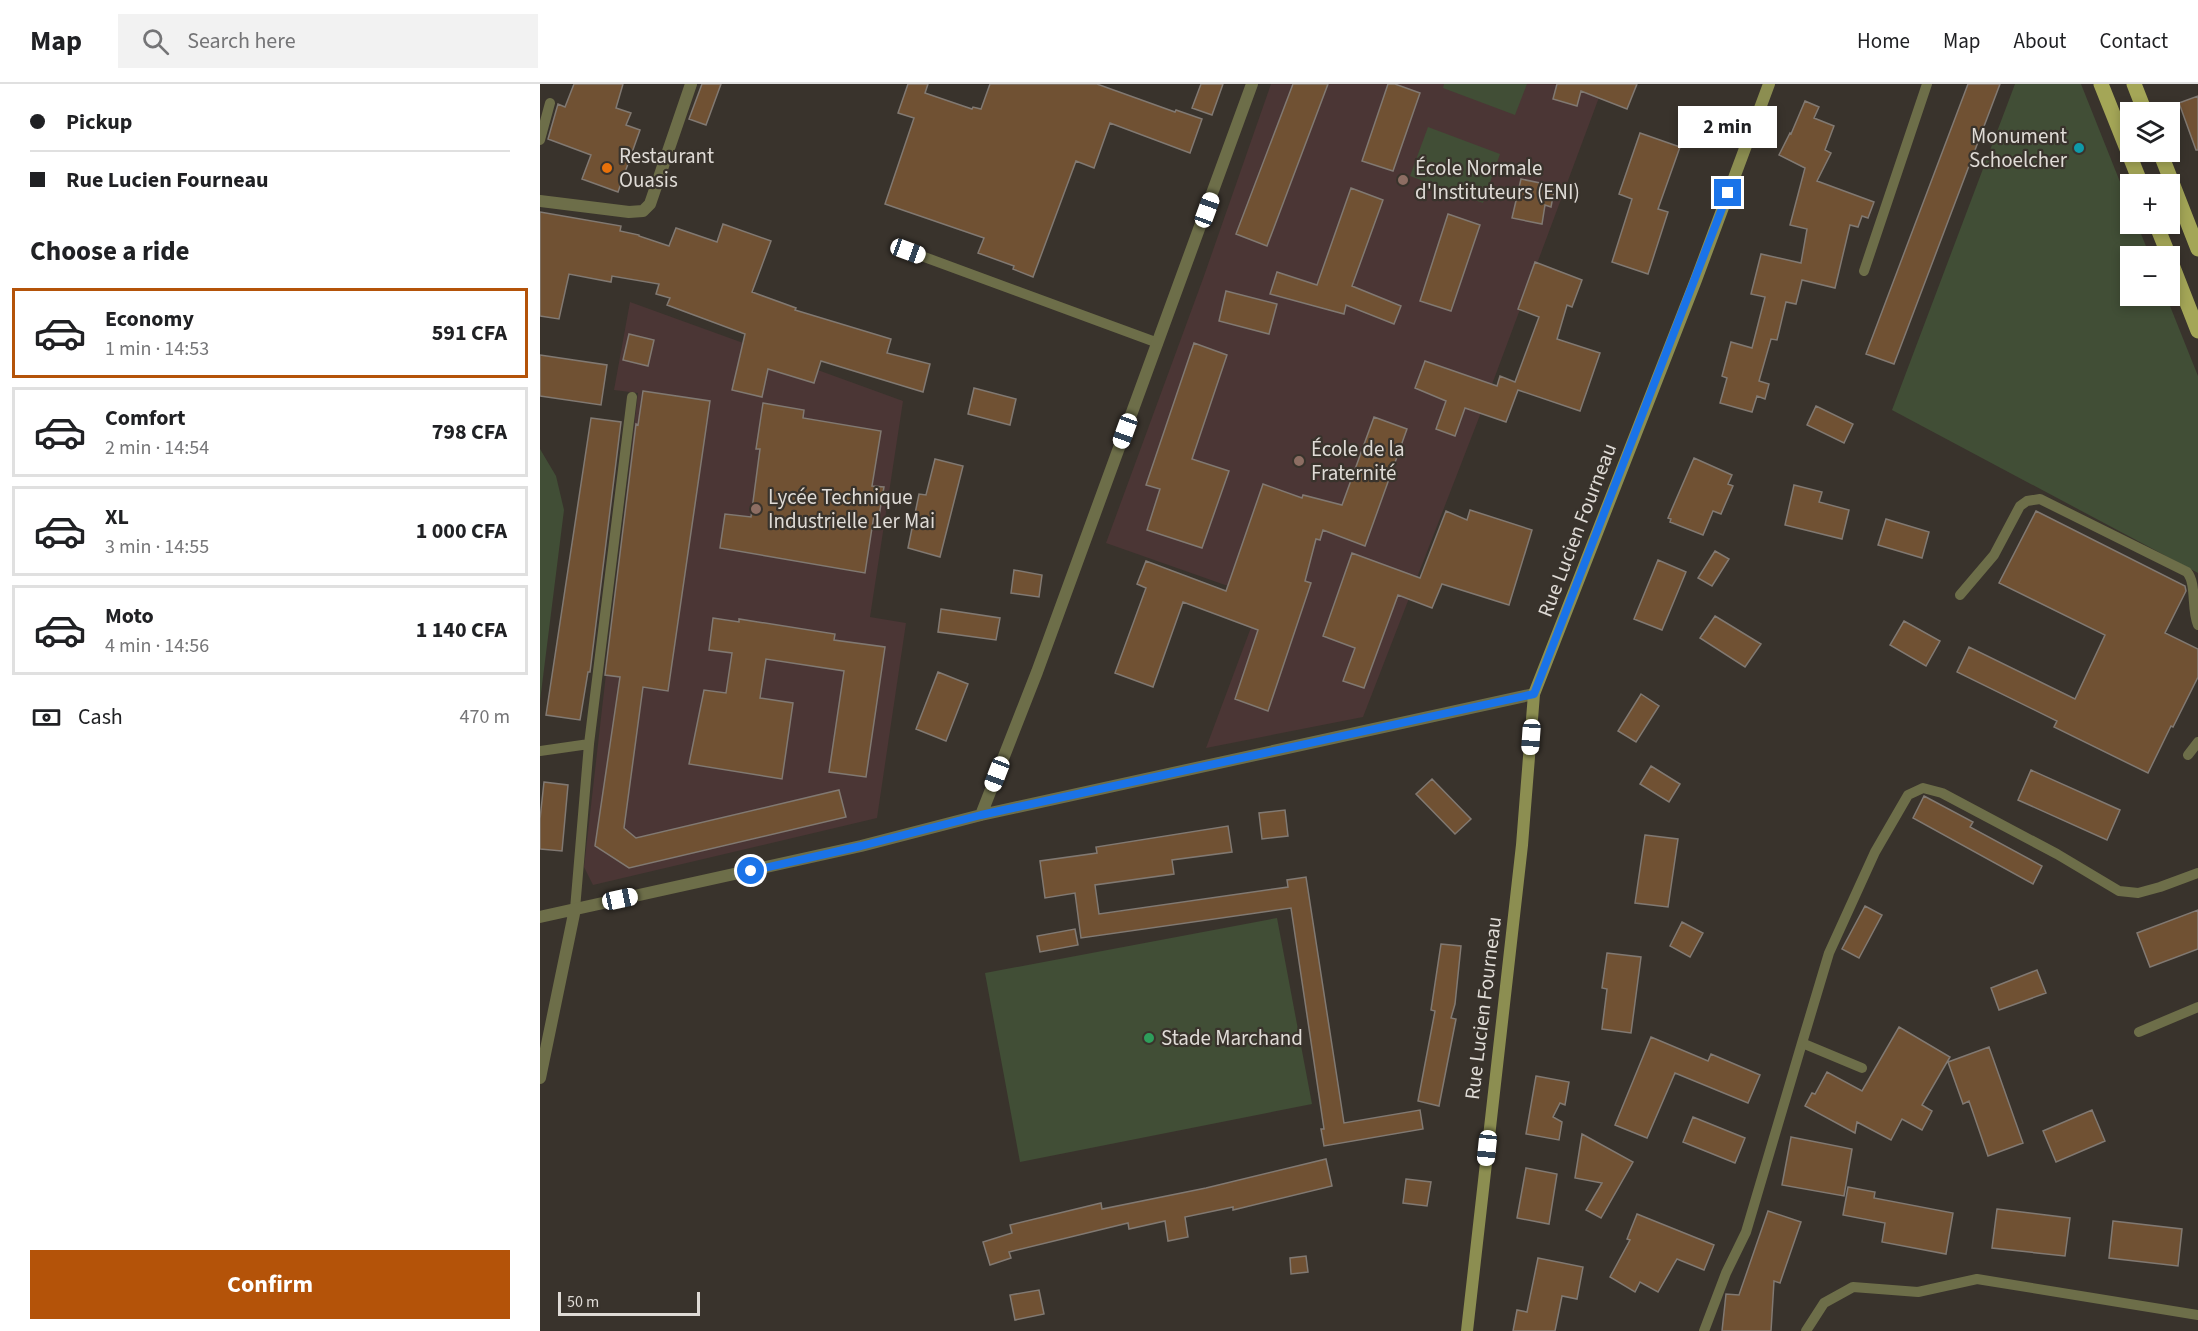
<!DOCTYPE html>
<meta charset="utf-8">
<style>
body{margin:0;font-family:"Source Sans 3",sans-serif;background:#f2f2f2;color:#202124;height:100vh;display:flex;flex-direction:column;font-size:22px;white-space:nowrap}
*{box-sizing:border-box;margin:0}
p{font-size:20px;color:#757577}
.icon{flex:none;width:33px;height:33px;fill:none;stroke:currentColor;stroke-width:2;stroke-linecap:round;stroke-linejoin:round}
.map{position:relative;flex:1;overflow:hidden}
.side{display:flex;flex-direction:column;background:#fff;width:540px}
.side>*{flex:none}
.hud{display:grid;align-content:center;height:132px;padding:0 30px;background:#fff}
.tools{position:absolute;left:1580px;top:18px;display:grid;gap:12px}
.tools a{display:grid;place-items:center;width:60px;height:60px;border-radius:0px;background:#fff;box-shadow:0 3px 9px #0003;font-size:30px}
.scale{position:absolute;left:18px;bottom:15px;width:142px;box-sizing:border-box;padding-left:6px;border:3px solid #dfdbd6;border-top:0;font-size:16px;line-height:21px;white-space:nowrap;color:#dfdbd6;-webkit-text-stroke:4px #39332c;paint-order:stroke}
.end{position:absolute;width:27px;height:27px;margin:-14px;border:8px solid #1a73e8;background:#fff;box-shadow:0 0 0 3px #fff}
.from{border-radius:50%}
.bubble{position:absolute;height:42px;border-radius:0px;background:#fff;box-shadow:0 3px 9px #0003;font-size:20px;font-weight:700;line-height:42px;text-align:center}
.car{position:absolute;width:18px;height:36px;margin:-18px -9px;border-radius:8px;box-shadow:0 0 4px 2px #0007;background:linear-gradient(#fff 24%,#345 0 40%,#fff 0 76%,#345 0 86%,#fff 0)}
.hud b{display:flex;align-items:center;gap:21px;height:57px;font-size:22px}
.hud b+b{border-top:2px solid #e0e0e0}
.hud i{width:15px;height:15px;background:#202124}
ul{padding:0;list-style:none}
li{display:flex;align-items:center;gap:18px;height:90px;margin:0 12px 9px;padding:0 18px;border:3px solid #e0e0e0;border-radius:0px}
li div{flex:1}
li b{display:block;font-size:22px}
li em{font-style:normal;font-weight:700}
li.current{border-color:#b45309}
li>.icon{width:54px;height:54px;stroke-width:1.5}
h2{padding:0 30px;font-size:27px;line-height:72px}
.pay{display:flex;align-items:center;gap:15px;height:66px;padding:0 30px;font-size:22px}
.pay p{margin-inline-start:auto}
.action{display:flex;gap:12px;margin-top:auto;padding:12px 30px}
.action a{flex:1;height:69px;border-radius:0px;background:#b45309;color:#fff;font-size:24px;font-weight:700;line-height:69px;text-align:center}
header{display:flex;align-items:center;gap:36px;box-sizing:border-box;height:84px;padding:0 30px;background:#fff;border-bottom:2px solid #e0e0e0}
header strong{font-size:28px}
nav{display:flex;gap:33px;margin-inline-start:auto;font-size:21px}
.search{width:420px;height:54px;background:#f2f2f2;display:flex;align-items:center;gap:15px;box-sizing:border-box;padding:0 21px;border-radius:0px;color:#757577;font-size:22px}
main{display:flex;flex:1;min-height:0}
.map>svg:first-child{display:block}
</style>
<header>
<strong>Map</strong>
<div class="search"><svg class="icon" aria-label="search" viewBox="0 0 24 24"><circle cx="10" cy="10" r="6"/><path d="M15 15l6 6"/></svg>Search here</div>
<nav><a>Home</a><a>Map</a><a>About</a><a>Contact</a></nav>
</header>
<main>
<section class="side">
<div class="hud">
<b><i class="from"></i>Pickup</b>
<b><i></i>Rue Lucien Fourneau</b>
</div>
<h2>Choose a ride</h2>
<ul>
<li class="current"><svg class="icon" aria-label="car" viewBox="0 0 24 24"><path d="M5 17H2v-5l4-1 3-4h7l3 4 3 1v5h-3M9 17h6M6 11h13"/><circle cx="7" cy="17" r="2"/><circle cx="17" cy="17" r="2"/></svg><div><b>Economy</b><p>1 min · 14:53</p></div><em>591 CFA</em></li>
<li><svg class="icon" aria-label="car" viewBox="0 0 24 24"><path d="M5 17H2v-5l4-1 3-4h7l3 4 3 1v5h-3M9 17h6M6 11h13"/><circle cx="7" cy="17" r="2"/><circle cx="17" cy="17" r="2"/></svg><div><b>Comfort</b><p>2 min · 14:54</p></div><em>798 CFA</em></li>
<li><svg class="icon" aria-label="car" viewBox="0 0 24 24"><path d="M5 17H2v-5l4-1 3-4h7l3 4 3 1v5h-3M9 17h6M6 11h13"/><circle cx="7" cy="17" r="2"/><circle cx="17" cy="17" r="2"/></svg><div><b>XL</b><p>3 min · 14:55</p></div><em>1 000 CFA</em></li>
<li><svg class="icon" aria-label="car" viewBox="0 0 24 24"><path d="M5 17H2v-5l4-1 3-4h7l3 4 3 1v5h-3M9 17h6M6 11h13"/><circle cx="7" cy="17" r="2"/><circle cx="17" cy="17" r="2"/></svg><div><b>Moto</b><p>4 min · 14:56</p></div><em>1 140 CFA</em></li>
</ul>
<div class="pay"><svg class="icon" aria-label="cash" viewBox="0 0 24 24"><path d="M3 7h18v10H3z"/><circle cx="12" cy="12" r="2"/></svg>Cash<p>470 m</p></div>
<div class="action"><a>Confirm</a></div>
</section>
<div class="map">
<svg width="1658" height="1247" viewBox="0 0 1658 1247">
<rect width="100%" height="100%" fill="#39332c"/>
<!-- education -->
<path fill="#4b3635" d="M 731,0 L 1064,0 L 954,295 L 823,633 L 666,664 L 722,514 L 566,459 L 664,192 Z
M 90,218 L 363,317 L 330,533 L 366,539 L 337,734 L 53,801 L 44,783 L 98,309 L 74,306 Z"/>
<!-- green -->
<path fill="#414e36" d="M 904,0 L 987,0 L 975,31 L 903,4 Z
M 1475,0 L 1541,0 L 1590,123 L 1590,140 L 1597,140 L 1610,172 L 1590,172 L 1590,212 L 1626,212 L 1658,292 L 1658,489 L 1352,326 Z
M 888,43 L 960,70 L 943,119 L 870,92 Z
M 0,365 L 16,392 L 24,426 L 0,617 Z
M 737,834 L 772,1020 L 480,1078 L 445,889 Z"/>
<!-- building -->
<path fill="#705133" stroke="#817972" stroke-width="1.5" d="M 34,0 L 83,0 L 76,24 L 91,29 L 86,41 L 100,46 L 78,108 L 42,95 L 51,71 L 8,55 L 18,20 L 25,23 Z
M 162,0 L 181,0 L 166,41 L 149,35 Z
M 368,0 L 388,0 L 385,9 L 432,25 L 433,23 L 441,25 L 450,0 L 557,0 L 635,28 L 636,26 L 662,35 L 650,69 L 570,39 L 554,84 L 536,77 L 493,193 L 473,185 L 474,182 L 438,169 L 444,154 L 345,120 L 374,34 L 358,29 Z
M 661,0 L 683,0 L 672,31 L 652,24 Z
M 753,0 L 788,0 L 727,162 L 696,150 Z
M 848,0 L 855,0 L 880,9 L 853,87 L 822,77 Z
M 1017,0 L 1097,0 L 1087,25 L 1041,7 L 1037,22 L 1013,15 Z
M 1428,0 L 1460,0 L 1354,280 L 1326,270 Z
M 1658,12 L 1658,66 L 1656,66 L 1639,19 Z
M 1265,17 L 1279,23 L 1274,34 L 1294,42 L 1285,66 L 1291,69 L 1277,97 L 1334,118 L 1328,134 L 1322,132 L 1318,143 L 1310,141 L 1295,204 L 1262,196 L 1256,220 L 1246,218 L 1237,256 L 1231,255 L 1219,297 L 1229,300 L 1225,315 L 1217,312 L 1212,328 L 1180,319 L 1187,294 L 1182,292 L 1191,258 L 1212,264 L 1225,213 L 1211,210 L 1221,170 L 1261,179 L 1267,145 L 1250,141 L 1265,84 L 1239,71 L 1250,49 L 1251,50 Z
M 1100,49 L 1140,63 L 1118,125 L 1128,128 L 1108,190 L 1072,178 L 1092,115 L 1079,110 Z
M 981,95 L 1015,102 L 1011,123 L 1005,121 L 1002,140 L 972,134 Z
M 811,104 L 843,116 L 812,202 L 861,222 L 854,240 L 806,221 L 804,230 L 730,210 L 737,188 L 777,201 Z
M 0,128 L 81,142 L 80,147 L 99,151 L 99,152 L 129,162 L 136,144 L 177,158 L 183,140 L 231,157 L 212,208 L 256,224 L 255,226 L 351,255 L 347,269 L 390,280 L 383,308 L 281,277 L 274,299 L 228,285 L 222,313 L 192,306 L 205,250 L 127,221 L 130,214 L 116,210 L 119,200 L 72,192 L 71,198 L 29,190 L 19,235 L 0,232 Z
M 908,130 L 940,141 L 911,227 L 880,217 Z
M 995,178 L 1042,196 L 1032,223 L 1027,221 L 1017,255 L 1060,269 L 1040,327 L 978,306 L 966,338 L 925,324 L 915,352 L 896,345 L 906,317 L 875,304 L 885,277 L 957,302 L 960,292 L 975,298 L 999,233 L 978,225 Z
M 686,207 L 737,220 L 729,250 L 679,237 Z
M 89,250 L 114,256 L 108,282 L 83,276 Z
M 654,259 L 687,271 L 652,375 L 689,387 L 662,464 L 607,446 L 620,405 L 606,401 Z
M 0,271 L 67,281 L 61,321 L 0,312 Z
M 434,304 L 476,315 L 470,341 L 428,330 Z
M 103,307 L 170,317 L 128,607 L 103,603 L 84,744 L 96,754 L 299,706 L 306,733 L 89,784 L 55,762 L 80,593 L 65,591 L 96,340 L 98,341 Z
M 223,319 L 264,326 L 263,334 L 341,347 L 332,402 L 344,403 L 339,432 L 334,431 L 325,489 L 180,464 L 185,430 L 211,433 L 220,365 L 216,365 Z
M 1276,322 L 1313,340 L 1304,359 L 1267,341 Z
M 834,333 L 867,345 L 825,462 L 783,446 L 780,456 L 776,455 L 765,497 L 771,499 L 728,627 L 695,615 L 718,546 L 643,518 L 613,603 L 575,589 L 606,504 L 597,500 L 606,477 L 686,507 L 723,400 L 762,414 L 763,411 L 802,421 Z
M 51,334 L 81,338 L 50,588 L 48,588 L 40,636 L 6,631 Z
M 1154,374 L 1192,391 L 1188,400 L 1193,402 L 1181,430 L 1173,427 L 1163,451 L 1130,438 L 1131,435 L 1128,434 Z
M 395,375 L 423,382 L 400,473 L 368,464 L 379,410 L 386,411 Z
M 1254,401 L 1282,408 L 1279,418 L 1309,426 L 1302,455 L 1245,441 Z
M 930,426 L 992,446 L 969,521 L 902,500 L 892,524 L 858,511 L 824,604 L 803,597 L 815,564 L 783,552 L 812,469 L 880,494 L 906,427 L 927,436 Z
M 1496,427 L 1645,502 L 1646,507 L 1625,549 L 1658,565 L 1658,593 L 1633,643 L 1631,642 L 1608,689 L 1514,643 L 1517,637 L 1417,588 L 1429,563 L 1535,615 L 1565,551 L 1459,499 Z
M 1346,435 L 1389,448 L 1382,474 L 1338,461 Z
M 1175,467 L 1189,475 L 1172,502 L 1158,494 Z
M 1118,476 L 1146,488 L 1122,546 L 1094,535 Z
M 474,486 L 502,491 L 499,513 L 471,509 Z
M 401,525 L 460,534 L 456,556 L 398,548 Z
M 1175,532 L 1221,560 L 1205,583 L 1160,554 Z
M 173,534 L 199,538 L 199,535 L 295,550 L 294,556 L 345,563 L 326,693 L 289,688 L 304,587 L 226,575 L 220,614 L 253,619 L 242,695 L 149,680 L 164,606 L 186,609 L 192,569 L 169,566 Z
M 1364,537 L 1400,557 L 1386,582 L 1350,561 Z
M 398,588 L 428,600 L 406,657 L 376,645 Z
M 1101,610 L 1119,622 L 1096,658 L 1078,647 Z
M 1111,682 L 1140,700 L 1129,718 L 1100,700 Z
M 1491,686 L 1580,726 L 1567,756 L 1478,716 Z
M 892,695 L 931,735 L 915,750 L 876,710 Z
M 4,698 L 28,701 L 22,767 L 0,765 L 0,735 Z
M 1384,712 L 1433,738 L 1430,743 L 1502,782 L 1493,800 L 1373,734 Z
M 745,726 L 748,752 L 722,755 L 719,729 Z
M 688,742 L 692,768 L 632,776 L 634,790 L 555,801 L 559,830 L 748,803 L 747,796 L 766,793 L 804,1039 L 880,1026 L 883,1045 L 784,1062 L 781,1045 L 784,1045 L 751,824 L 541,854 L 535,809 L 505,814 L 500,777 L 557,769 L 556,763 Z
M 1105,751 L 1138,755 L 1128,823 L 1095,819 Z
M 1325,822 L 1342,831 L 1319,874 L 1302,865 Z
M 1658,826 L 1658,865 L 1610,883 L 1597,849 Z
M 1142,838 L 1163,849 L 1150,873 L 1130,862 Z
M 535,845 L 538,861 L 500,868 L 497,852 Z
M 901,860 L 921,862 L 915,920 L 911,934 L 916,935 L 899,1022 L 878,1017 L 895,927 L 891,926 Z
M 1067,869 L 1101,873 L 1091,949 L 1062,945 L 1067,905 L 1062,904 Z
M 1497,886 L 1506,909 L 1459,926 L 1451,904 Z
M 1359,943 L 1410,973 L 1382,1021 L 1392,1027 L 1382,1046 L 1362,1035 L 1351,1056 L 1317,1038 L 1315,1049 L 1265,1022 L 1272,1009 L 1275,1010 L 1287,988 L 1322,1007 Z
M 1111,953 L 1168,977 L 1171,970 L 1220,991 L 1208,1019 L 1135,989 L 1107,1054 L 1075,1041 Z
M 1449,963 L 1483,1059 L 1448,1072 L 1429,1017 L 1423,1020 L 1408,978 Z
M 996,992 L 1029,998 L 1025,1021 L 1020,1019 L 1013,1033 L 1022,1038 L 1019,1056 L 986,1050 Z
M 1552,1026 L 1565,1057 L 1516,1078 L 1503,1047 Z
M 1153,1033 L 1205,1054 L 1195,1079 L 1143,1058 Z
M 1042,1050 L 1093,1078 L 1061,1134 L 1046,1126 L 1062,1099 L 1035,1094 Z
M 1251,1053 L 1312,1065 L 1304,1112 L 1242,1101 Z
M 786,1075 L 792,1102 L 693,1126 L 693,1123 L 645,1133 L 648,1153 L 628,1157 L 625,1137 L 589,1145 L 588,1139 L 469,1168 L 471,1174 L 450,1181 L 443,1158 L 472,1149 L 470,1141 L 561,1119 L 562,1125 L 666,1104 Z
M 986,1084 L 1017,1090 L 1009,1140 L 977,1134 Z
M 866,1095 L 891,1098 L 887,1122 L 863,1119 Z
M 1308,1103 L 1335,1108 L 1334,1114 L 1413,1129 L 1406,1170 L 1342,1158 L 1345,1139 L 1303,1131 Z
M 1457,1125 L 1530,1134 L 1525,1172 L 1452,1164 Z
M 1228,1127 L 1261,1138 L 1240,1199 L 1234,1197 L 1231,1247 L 1182,1247 L 1186,1210 L 1199,1211 Z
M 1097,1130 L 1174,1161 L 1164,1186 L 1137,1175 L 1118,1208 L 1100,1198 L 1095,1208 L 1070,1193 L 1090,1156 L 1087,1155 Z
M 1573,1137 L 1642,1145 L 1638,1182 L 1569,1174 Z
M 766,1172 L 768,1188 L 751,1190 L 750,1174 Z
M 998,1174 L 1043,1183 L 1037,1215 L 1022,1212 L 1015,1247 L 973,1247 L 977,1226 L 987,1228 Z
M 499,1206 L 504,1230 L 475,1236 L 470,1211 Z"/>
<g fill="none" stroke-linecap="round" stroke-linejoin="round">
<!-- lane -->
<path stroke="#6d6e49" stroke-width="10" d="M 0,56 L 10,19
M 368,167 L 618,259
M 1324,187 L 1387,0
M 1420,511 L 1454,471 L 1480,422 L 1487,417 L 1500,415 L 1647,488 C 1657,500 1651,525 1658,541
M 0,667 L 49,660
M 1648,671 L 1658,658
M 35,825 L 49,660 L 92,313
M 1599,948 L 1658,923
M 1262,959 L 1289,869 L 1335,768 L 1368,711 L 1383,704 L 1402,709 L 1517,770 L 1579,807 L 1598,809 L 1620,803 L 1658,789
M 1164,1247 L 1186,1189 L 1206,1148 L 1262,959 L 1322,984
M 1266,1247 L 1284,1219 L 1313,1203 L 1378,1208 L 1437,1195 L 1658,1231"/>
<!-- street -->
<path stroke="#6d6e49" stroke-width="12" d="M 0,117 L 89,128 L 103,127 L 110,120 L 151,0
M 441,731 L 497,588 L 712,0
M 0,833 L 321,762 L 441,731 L 994,610
M 0,994 L 35,825"/>
<!-- secondary -->
<path stroke="#8c8e51" stroke-width="12" d="M 927,1247 L 982,761 L 994,610 L 1156,196 L 1229,0"/>
<!-- primary -->
<path stroke="#a4a657" stroke-width="15" d="M 1561,0 L 1601,100
M 1594,0 L 1605,28
M 1620,68 L 1658,165
M 1616,140 L 1629,172
M 1629,173 L 1658,247"/>
</g>
<g fill="none" stroke-linecap="round" stroke-linejoin="round">
<!-- route -->
<path stroke="#1a73e8" stroke-width="8" d="M 211,787 L 321,762 L 441,731 L 994,610 L 1188,109"/>
</g>
<!-- markers -->
<circle fill="#0f9aa8" stroke="#39332c" stroke-width="2" cx="1539" cy="64" r="6"/>
<circle fill="#e8710a" stroke="#39332c" stroke-width="2" cx="67" cy="84" r="6"/>
<g fill="#8d6e63" stroke="#39332c" stroke-width="2">
<circle cx="863" cy="96" r="6"/>
<circle cx="759" cy="377" r="6"/>
<circle cx="216" cy="425" r="6"/>
</g>
<circle fill="#2e9e5b" stroke="#39332c" stroke-width="2" cx="609" cy="954" r="6"/>
<g text-anchor="middle" stroke-width="4.5" stroke-linejoin="round" paint-order="stroke">
<!-- poi labels -->
<g font-size="21" fill="#dfdbd6" stroke="#39332c" text-anchor="start">
<text x="1527" y="59" text-anchor="end">Monument<tspan x="1527" dy="24">Schoelcher</tspan></text>
<text x="79" y="79">Restaurant<tspan x="79" dy="24">Ouasis</tspan></text>
<text x="875" y="91">École Normale<tspan x="875" dy="24">d'Instituteurs (ENI)</tspan></text>
<text x="771" y="372">École de la<tspan x="771" dy="24">Fraternité</tspan></text>
<text x="228" y="420">Lycée Technique<tspan x="228" dy="24">Industrielle 1er Mai</tspan></text>
<text x="621" y="961">Stade Marchand</text>
</g>
<!-- street labels -->
<g font-size="21" fill="#dfdbd6" stroke="#39332c">
<text transform="translate(1037 446) rotate(-69)" y="7">Rue Lucien Fourneau</text>
<text transform="translate(943 924) rotate(-83)" y="7">Rue Lucien Fourneau</text>
</g>
</g>
</svg>
<div class="tools">
<a><svg class="icon" aria-label="layers" viewBox="0 0 24 24"><path d="M12 4l9 5-9 5-9-5zM3 14l9 5 9-5"/></svg></a>
<a>+</a>
<a>−</a>
</div>
<div class="scale">50 m</div>
<i class="end from" style="left:211px;top:787px"></i>
<i class="end" style="left:1188px;top:109px"></i>
<div class="bubble" style="left:1138px;top:22px;width:99px">2 min</div>
<i class="car" style="left:667px;top:126px;rotate:20deg"></i>
<i class="car" style="left:368px;top:167px;rotate:110deg"></i>
<i class="car" style="left:585px;top:347px;rotate:200deg"></i>
<i class="car" style="left:991px;top:653px;rotate:184deg"></i>
<i class="car" style="left:457px;top:690px;rotate:201deg"></i>
<i class="car" style="left:80px;top:815px;rotate:78deg"></i>
<i class="car" style="left:947px;top:1064px;rotate:186deg"></i>
</div>
</main>
